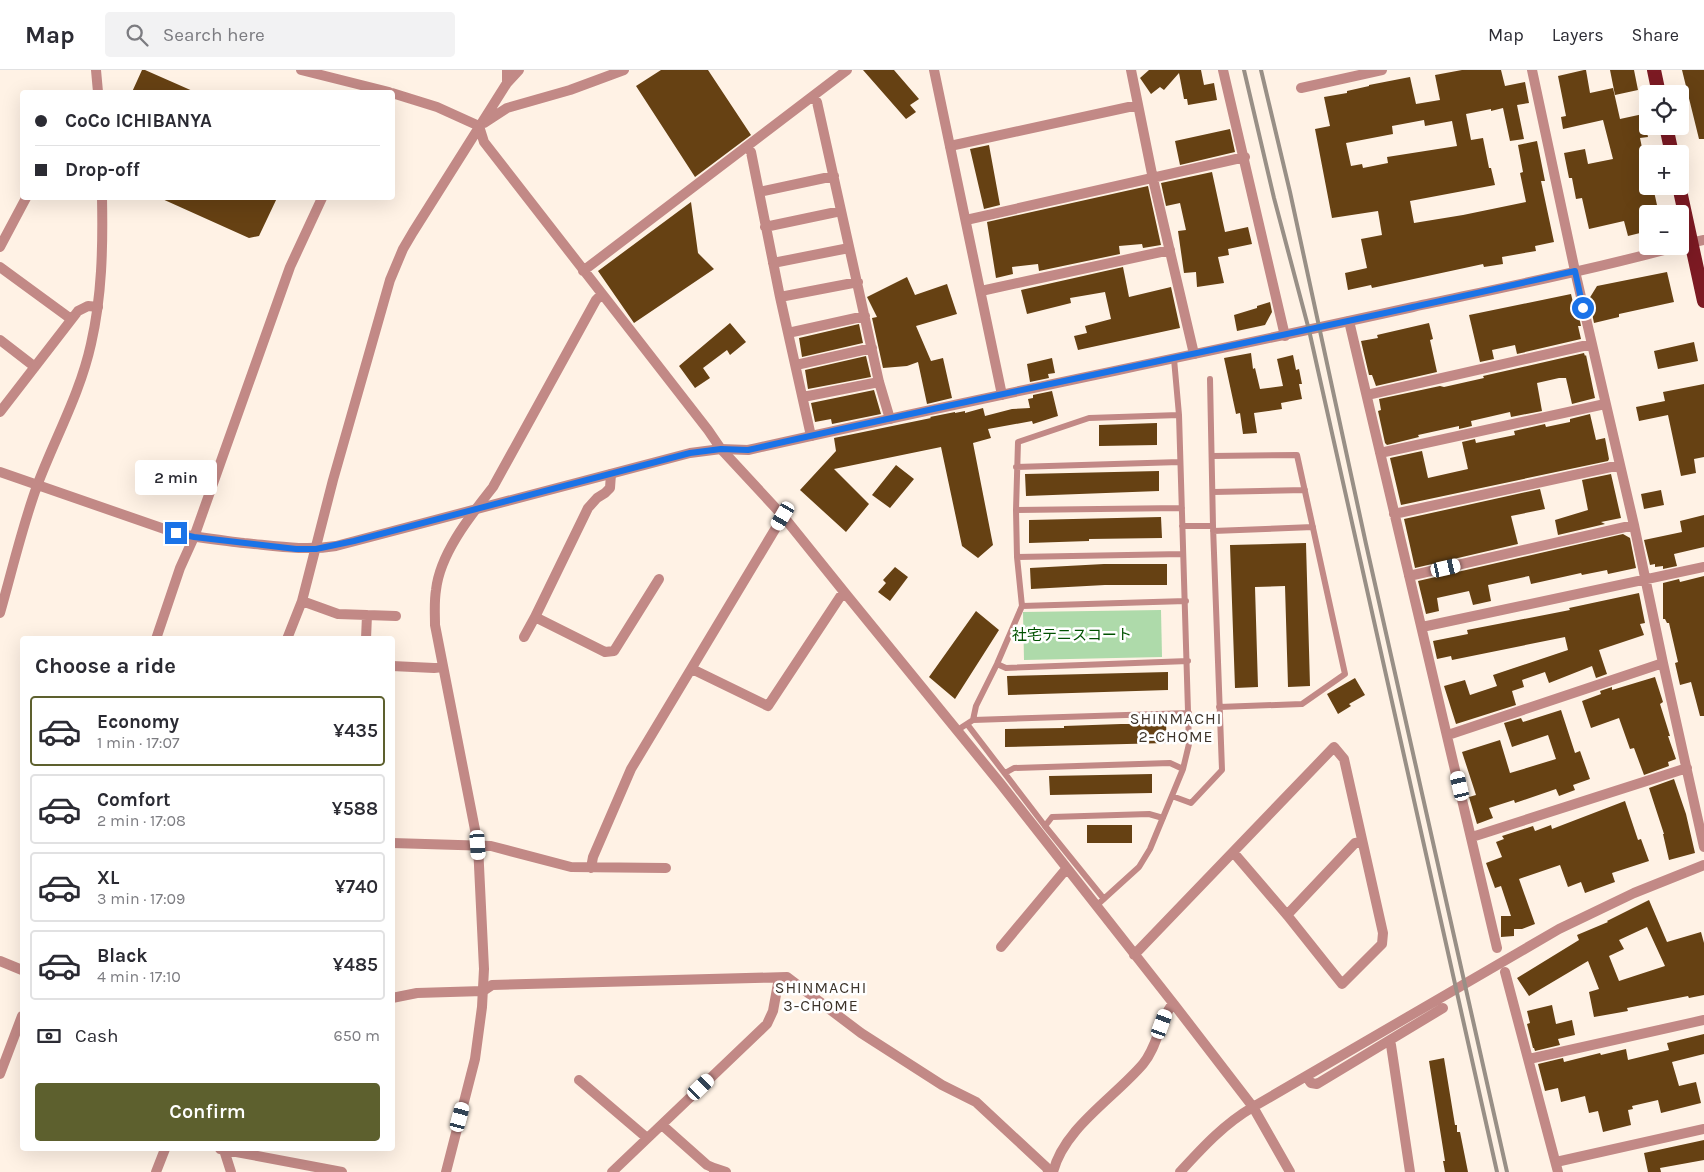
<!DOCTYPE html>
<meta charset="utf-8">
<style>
body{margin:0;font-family:Karla,"Noto Sans JP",sans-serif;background:#f2f2f3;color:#2b2b33;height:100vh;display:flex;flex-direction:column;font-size:19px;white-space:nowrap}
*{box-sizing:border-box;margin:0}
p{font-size:16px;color:#7c7c81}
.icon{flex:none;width:28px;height:28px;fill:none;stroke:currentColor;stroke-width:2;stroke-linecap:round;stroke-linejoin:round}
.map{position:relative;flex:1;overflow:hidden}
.panel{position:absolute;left:20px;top:566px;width:375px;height:515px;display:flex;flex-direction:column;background:#fff;border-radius:5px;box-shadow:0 5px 20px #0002}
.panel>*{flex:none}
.hud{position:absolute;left:20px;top:20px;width:375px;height:110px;border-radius:5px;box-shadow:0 5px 20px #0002;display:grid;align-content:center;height:110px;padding:0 15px;background:#fff}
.controls{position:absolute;left:1639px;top:15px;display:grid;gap:10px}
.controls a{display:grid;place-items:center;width:50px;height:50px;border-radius:5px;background:#fff;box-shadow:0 5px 20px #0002;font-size:25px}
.end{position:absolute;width:22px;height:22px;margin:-11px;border:6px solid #1a73e8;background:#fff;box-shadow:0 0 0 2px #fff}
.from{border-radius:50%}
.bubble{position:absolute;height:35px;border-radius:5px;background:#fff;box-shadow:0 5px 20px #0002;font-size:16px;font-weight:600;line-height:35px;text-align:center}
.car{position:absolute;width:15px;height:30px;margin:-15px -8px;border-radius:6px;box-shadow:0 0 4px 1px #0007;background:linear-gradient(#fff 24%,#345 0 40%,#fff 0 76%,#345 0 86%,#fff 0)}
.hud b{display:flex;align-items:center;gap:18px;height:48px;font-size:19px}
.hud b+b{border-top:1px solid #e1e1e2}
.hud i{width:12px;height:12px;background:#2b2b33}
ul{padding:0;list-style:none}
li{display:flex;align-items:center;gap:15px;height:70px;margin:0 10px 8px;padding:0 5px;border:2px solid #e1e1e2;border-radius:5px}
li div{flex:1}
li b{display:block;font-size:19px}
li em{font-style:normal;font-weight:600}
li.on{border-color:#5d602e}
li>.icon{width:45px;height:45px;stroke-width:1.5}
h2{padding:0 15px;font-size:22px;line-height:60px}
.pay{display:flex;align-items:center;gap:12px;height:55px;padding:0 15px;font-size:19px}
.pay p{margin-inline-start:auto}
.primary-button{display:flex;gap:10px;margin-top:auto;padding:10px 15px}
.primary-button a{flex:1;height:58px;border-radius:5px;background:#5d602e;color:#fff;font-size:20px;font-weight:600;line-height:58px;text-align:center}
header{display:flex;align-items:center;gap:30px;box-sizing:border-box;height:70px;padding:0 25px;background:#fff;border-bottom:1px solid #e1e1e2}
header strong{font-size:24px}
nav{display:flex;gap:28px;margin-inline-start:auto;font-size:18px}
.search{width:350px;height:45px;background:#f2f2f3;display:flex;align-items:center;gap:12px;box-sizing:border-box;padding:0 18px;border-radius:5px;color:#7c7c81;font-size:19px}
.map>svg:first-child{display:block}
</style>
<header>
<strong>Map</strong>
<div class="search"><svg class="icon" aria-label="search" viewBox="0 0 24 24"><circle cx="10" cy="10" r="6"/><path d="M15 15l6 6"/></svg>Search here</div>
<nav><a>Map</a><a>Layers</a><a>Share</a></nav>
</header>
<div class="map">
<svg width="1704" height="1102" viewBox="0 0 1704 1102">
<rect width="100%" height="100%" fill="#fff2e5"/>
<!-- green -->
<path fill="#aedaaa" d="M 1161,540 L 1162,587 L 1024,590 L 1023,542 Z"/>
<!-- building -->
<path fill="#664113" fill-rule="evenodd" d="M 142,0 L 145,0 L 195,22 L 132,22 Z
M 661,0 L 708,0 L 751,65 L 695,107 L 636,16 Z
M 863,0 L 894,0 L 919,29 L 910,35 L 916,42 L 906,49 Z
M 1149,0 L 1201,0 L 1204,15 L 1214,13 L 1217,30 L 1188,35 L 1187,29 L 1184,29 L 1179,3 L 1164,20 L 1160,17 L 1151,24 L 1140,8 Z
M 1462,0 L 1501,0 L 1505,16 L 1525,12 L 1529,33 L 1517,35 L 1524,69 L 1510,71 L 1503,38 L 1491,41 L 1491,39 L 1466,44 L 1471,70 L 1483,68 L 1489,98 L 1491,98 L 1495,115 L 1410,131 L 1414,153 L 1463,145 L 1526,132 L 1520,103 L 1523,102 L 1518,75 L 1537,71 L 1545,111 L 1541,111 L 1554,172 L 1535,176 L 1536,181 L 1502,187 L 1503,194 L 1484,197 L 1483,194 L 1372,218 L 1371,215 L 1348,220 L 1345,203 L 1367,198 L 1361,169 L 1382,165 L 1378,141 L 1332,148 L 1315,59 L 1330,56 L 1324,27 L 1347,23 L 1347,21 L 1369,16 L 1369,15 L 1410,7 L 1416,34 L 1440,30 L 1435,5 ZM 1424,50 L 1425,56 L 1452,51 L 1457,76 L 1387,87 L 1388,93 L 1363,98 L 1362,94 L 1351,96 L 1346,73 L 1393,64 L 1392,56 Z
M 1584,0 L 1586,0 L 1590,23 L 1613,18 L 1620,49 L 1643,44 L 1648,67 L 1640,68 L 1645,92 L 1648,91 L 1648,118 L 1653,117 L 1659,144 L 1648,144 L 1648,161 L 1628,166 L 1624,151 L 1589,159 L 1582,128 L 1576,129 L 1572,108 L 1569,108 L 1564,83 L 1585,79 L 1588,94 L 1613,89 L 1603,50 L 1563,59 L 1561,47 L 1566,46 L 1558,6 Z
M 1610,0 L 1634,0 L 1638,20 L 1615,25 Z
M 1682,0 L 1704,0 L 1704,69 L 1699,69 Z
M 1230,59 L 1235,82 L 1180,95 L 1175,71 Z
M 989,75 L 1000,135 L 984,139 L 970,79 Z
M 1212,102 L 1225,162 L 1248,157 L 1252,174 L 1228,179 L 1229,185 L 1218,187 L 1224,213 L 1197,217 L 1196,202 L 1184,203 L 1178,161 L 1186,160 L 1180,133 L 1166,136 L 1161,113 Z
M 1148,116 L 1161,175 L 1143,178 L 1142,174 L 1119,176 L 1120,184 L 1039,201 L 1038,194 L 1012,197 L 1013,204 L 996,208 L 987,152 Z
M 160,128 L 277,128 L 259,166 L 249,168 Z
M 691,132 L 698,183 L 714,199 L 634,253 L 598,201 Z
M 1123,197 L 1129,227 L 1171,217 L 1180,258 L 1078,280 L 1074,266 L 1087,263 L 1085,256 L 1111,249 L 1105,222 L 1070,228 L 1071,233 L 1027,244 L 1021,220 Z
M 1667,202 L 1674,232 L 1619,244 L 1619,247 L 1594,253 L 1589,229 L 1597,216 Z
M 907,207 L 915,225 L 947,214 L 957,244 L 916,256 L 931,291 L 943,288 L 952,328 L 927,334 L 918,292 L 907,296 L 883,298 L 872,248 L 877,247 L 867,227 Z
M 1571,224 L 1577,249 L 1579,246 L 1581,256 L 1578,256 L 1581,269 L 1517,284 L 1515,275 L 1492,280 L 1494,289 L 1480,292 L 1469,245 Z
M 1270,232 L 1272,242 L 1265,255 L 1237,261 L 1234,245 L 1257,238 L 1257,236 Z
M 730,253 L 746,272 L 730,285 L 727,280 L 703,298 L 710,308 L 695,318 L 679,296 Z
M 1429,253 L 1433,269 L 1430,270 L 1437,302 L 1376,316 L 1372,305 L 1369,305 L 1361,271 L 1378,268 L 1377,265 Z
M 859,254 L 863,273 L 802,287 L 799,268 Z
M 1694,272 L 1698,291 L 1658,299 L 1654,281 Z
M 1251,283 L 1253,299 L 1255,298 L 1260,319 L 1283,316 L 1277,289 L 1293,285 L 1296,300 L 1299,299 L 1302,314 L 1299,314 L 1302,329 L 1281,333 L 1282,339 L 1254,343 L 1257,363 L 1243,364 L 1240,343 L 1236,344 L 1224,288 Z
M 1584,283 L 1585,286 L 1586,285 L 1595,328 L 1572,334 L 1566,308 L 1559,308 L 1537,313 L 1542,341 L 1511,347 L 1510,342 L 1471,351 L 1472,356 L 1459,359 L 1459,356 L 1418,365 L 1419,367 L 1387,375 L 1385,373 L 1378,341 L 1381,340 L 1379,329 L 1440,316 L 1444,317 L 1484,308 L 1483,306 Z
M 866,286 L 871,307 L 808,319 L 805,300 Z
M 1052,288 L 1055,303 L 1048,304 L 1049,308 L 1030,312 L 1027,294 Z
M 1704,314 L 1704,387 L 1694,389 L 1696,403 L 1681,406 L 1668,345 L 1639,351 L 1636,337 L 1665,331 L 1663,322 Z
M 874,320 L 881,344 L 832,354 L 831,349 L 815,352 L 811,333 Z
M 1052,321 L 1058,346 L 1033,354 L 1032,351 L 988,359 L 991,368 L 973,373 L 993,475 L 978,488 L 962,476 L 941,377 L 834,399 L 869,434 L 846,462 L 800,420 L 836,381 L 834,368 L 931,348 L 930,347 L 955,342 L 955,343 L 965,341 L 965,343 L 983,338 L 985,346 L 1012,339 L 1030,338 L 1028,329 L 1033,328 L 1033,325 Z
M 1590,344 L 1596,370 L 1605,368 L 1609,389 L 1608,391 L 1401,435 L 1390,388 L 1422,381 L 1428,408 L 1468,399 L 1462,372 L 1475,369 L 1476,373 L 1515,365 L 1514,361 L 1545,354 L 1546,357 L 1570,352 L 1570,349 Z
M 1157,353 L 1157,375 L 1099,376 L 1099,355 Z
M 896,395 L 914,409 L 890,438 L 872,425 Z
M 1159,401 L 1159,421 L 1026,426 L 1025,404 Z
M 1611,404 L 1621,448 L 1601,452 L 1605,454 L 1558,465 L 1555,450 L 1588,440 L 1582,410 Z
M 1540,419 L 1545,439 L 1511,446 L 1518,474 L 1415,498 L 1404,449 Z
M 1661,420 L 1664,435 L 1644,439 L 1641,424 Z
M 1704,445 L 1704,477 L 1674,484 L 1677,496 L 1663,499 L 1663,496 L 1655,497 L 1655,494 L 1650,495 L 1644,470 L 1682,462 L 1680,451 Z
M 1161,447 L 1162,468 L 1089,469 L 1089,471 L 1029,473 L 1029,450 Z
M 1623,464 L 1630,468 L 1636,498 L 1608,504 L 1607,500 L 1582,505 L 1581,503 L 1531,514 L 1529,506 L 1488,515 L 1491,531 L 1473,535 L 1469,521 L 1437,528 L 1439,541 L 1426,544 L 1418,511 Z
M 1306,473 L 1310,616 L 1288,617 L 1285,516 L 1255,517 L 1258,617 L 1235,618 L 1230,475 Z
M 1104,494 L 1167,494 L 1167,515 L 1105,515 L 1031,519 L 1030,498 Z
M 895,497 L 908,507 L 890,531 L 878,522 L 886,513 L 883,510 Z
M 1704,506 L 1704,646 L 1700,646 L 1691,612 L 1680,615 L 1675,593 L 1678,592 L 1669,553 L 1667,553 L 1665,549 L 1663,549 L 1663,513 L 1679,509 L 1680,512 Z
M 1639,523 L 1645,553 L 1640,554 L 1644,565 L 1599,580 L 1607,604 L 1596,608 L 1592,596 L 1549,613 L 1545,602 L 1522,610 L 1524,617 L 1512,621 L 1516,635 L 1456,654 L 1444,616 L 1465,610 L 1470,625 L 1497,616 L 1493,605 L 1568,580 L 1565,567 L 1452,590 L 1451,586 L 1437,589 L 1433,571 L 1468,564 L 1467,560 L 1570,540 L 1569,538 Z
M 976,541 L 999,560 L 955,629 L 929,607 Z
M 1168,602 L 1168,620 L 1008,625 L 1007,606 Z
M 1655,607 L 1663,632 L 1660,634 L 1670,666 L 1668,666 L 1676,689 L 1668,692 L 1669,696 L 1644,705 L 1634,678 L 1630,679 L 1619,648 L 1591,658 L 1582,631 L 1601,624 L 1600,621 L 1612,617 L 1612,620 Z
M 1355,608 L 1365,625 L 1349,634 L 1351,636 L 1338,644 L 1327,624 Z
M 1561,640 L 1575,683 L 1580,681 L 1590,709 L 1573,715 L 1575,720 L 1559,726 L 1556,719 L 1515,733 L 1514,730 L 1489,738 L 1493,748 L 1477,754 L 1469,727 L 1476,725 L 1462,682 L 1500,670 L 1510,703 L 1556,689 L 1548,665 L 1512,677 L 1504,653 L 1521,648 L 1523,652 Z
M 1121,654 L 1166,654 L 1167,673 L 1005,677 L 1005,659 L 1064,658 L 1064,656 Z
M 1152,704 L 1152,723 L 1050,725 L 1049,706 Z
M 1674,709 L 1686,744 L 1695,783 L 1669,790 L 1663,764 L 1664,764 L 1649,718 Z
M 1625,731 L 1638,770 L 1641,769 L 1649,791 L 1612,803 L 1615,812 L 1585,823 L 1581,812 L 1568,817 L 1560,795 L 1519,809 L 1535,854 L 1522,859 L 1514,859 L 1514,866 L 1501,867 L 1501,846 L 1511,846 L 1501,816 L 1495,818 L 1486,793 L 1502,787 L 1496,772 L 1504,769 L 1502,766 L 1533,756 L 1535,761 L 1551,755 L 1552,759 Z
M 1087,755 L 1132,755 L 1132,773 L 1087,773 Z
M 1649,830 L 1667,872 L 1701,862 L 1704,873 L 1704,925 L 1689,928 L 1688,926 L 1627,938 L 1628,941 L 1594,947 L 1589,922 L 1599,919 L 1588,891 L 1529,926 L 1517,908 L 1579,870 L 1577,865 L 1608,852 L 1607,851 ZM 1647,857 L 1665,896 L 1619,911 L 1609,886 L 1624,879 L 1619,870 Z
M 1552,935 L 1556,954 L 1572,950 L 1575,965 L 1558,969 L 1560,975 L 1535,981 L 1534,978 L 1533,978 L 1527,954 L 1530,953 L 1527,941 Z
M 1704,964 L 1704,984 L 1672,992 L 1679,1016 L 1696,1012 L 1701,1033 L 1661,1043 L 1658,1030 L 1632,1036 L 1633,1039 L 1628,1040 L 1631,1055 L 1603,1062 L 1598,1041 L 1589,1043 L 1585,1026 L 1561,1032 L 1558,1018 L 1545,1021 L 1538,994 L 1563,988 L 1564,992 L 1600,983 L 1601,985 L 1626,979 L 1628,990 L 1669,980 L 1667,973 Z
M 1444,988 L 1455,1055 L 1457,1055 L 1457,1062 L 1460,1062 L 1468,1102 L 1445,1102 L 1443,1091 L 1445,1091 L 1429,991 Z
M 1704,1070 L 1704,1090 L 1660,1098 L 1661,1102 L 1648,1102 L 1644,1083 Z"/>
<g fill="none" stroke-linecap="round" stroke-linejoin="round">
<!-- service -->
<path stroke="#c28986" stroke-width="6" d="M 1210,309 L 1213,456
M 1212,386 L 1297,385 L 1345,604 L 1302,634 L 1219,637
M 1016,397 L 1180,392
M 1213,422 L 1305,420
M 1016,440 L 1182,438
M 1213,461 L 1313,457
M 1017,487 L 1183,484
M 1022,536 L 1186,531
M 997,594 L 1006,598 L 1188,591
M 973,650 L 1189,643
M 967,654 L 1045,756 L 1104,829
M 956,661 L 973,650 L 976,636 L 997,594 L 1022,536 L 1017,487 L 1016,440 L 1018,372 L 1089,348 L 1179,345
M 1005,703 L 1014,698 L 1170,693 L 1183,699
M 1172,726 L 1191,733 L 1222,700 L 1213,456 L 1182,456
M 1045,756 L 1052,747 L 1149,744 L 1163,748
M 1096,836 L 1139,797 L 1150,779 L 1183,699 L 1189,674 L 1179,345 L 1174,289"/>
<!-- minor -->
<path stroke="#c28986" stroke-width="10" d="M 1131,0 L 1153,109 L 1194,284
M 1223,0 L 1285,266
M 1532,0 L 1575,201 L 1634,455 L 1663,593 L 1704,777
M 507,13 L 519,0
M 1301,18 L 1382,0
M 813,27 L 817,32 L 879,312 L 890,349
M 484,53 L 507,38 L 570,20 L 624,0
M 479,56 L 484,72 L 708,360 L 721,379 L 783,446 L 845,523 L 1000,713 L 1173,933 L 1253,1037 L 1290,1102
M 950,76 L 1138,35
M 747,77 L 751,82 L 780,227 L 811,366
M 759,122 L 834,106
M 966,150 L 1245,87
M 765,157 L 841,141
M 0,177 L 26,128
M 773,193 L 849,178
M 0,197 L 71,249
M 583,201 L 847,0
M 981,221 L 1170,180
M 780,227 L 858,212
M 1349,251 L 1497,878
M 788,263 L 865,246
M 0,270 L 35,297
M 796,295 L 872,278
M 1367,325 L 1592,274
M 803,327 L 879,312
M 0,342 L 78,241 L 88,236 L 98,237
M 1380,383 L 1605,334
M 1394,444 L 1620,395
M 1409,506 L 1634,455
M 302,531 L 338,544 L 396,546
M 535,547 L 588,438 L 597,428 L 605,423 L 610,418 L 611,404
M 1422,557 L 1704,497
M 524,567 L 535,547 L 605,582 L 614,581 L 659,509
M 156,569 L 180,498 L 194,467 L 290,197 L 322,128
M 287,569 L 302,531 L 333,410 L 390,210 L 403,179 L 413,162 L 507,13 L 507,0
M 366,569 L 367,545
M 392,596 L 434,598 L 443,597
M 692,599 L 768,636 L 840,527 L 845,523
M 1448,665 L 1663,593
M 1472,767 L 1687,698
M 392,773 L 491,776 L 571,797 L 666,798
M 591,798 L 593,787 L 631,699 L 783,446
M 1287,845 L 1355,773 L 1362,772
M 1001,877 L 1067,798
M 1134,885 L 1334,677 L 1344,689 L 1383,863 L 1382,874 L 1342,914 L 1287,845 L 1233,782
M 0,891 L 22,900
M 1505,902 L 1558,1102
M 392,928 L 417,923 L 483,921 L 492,915 L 787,907 L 861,963 L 942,1015 L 976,1032 L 1046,1097 L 1049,1102
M 1389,971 L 1391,975 L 1410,1102
M 1529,989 L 1704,950
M 0,1004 L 22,946
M 1306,1006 L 1311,1013 L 1317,1014 L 1443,938
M 579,1010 L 647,1068
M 662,1055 L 707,1095 L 714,1098
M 220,1079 L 342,1102
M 224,1080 L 231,1102
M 1556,1092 L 1704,1059
M 156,1102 L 165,1079
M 446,1102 L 475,989 L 482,937 L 484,899 L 478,775 L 435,555 C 435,544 434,532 436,520 C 440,483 471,445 493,417 L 596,230 L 601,225
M 612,1102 L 767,954 L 773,941 L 779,908
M 714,1102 L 714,1098 L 726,1102
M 1053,1102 C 1064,1058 1114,1028 1143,994 C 1158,976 1159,951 1173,933
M 1180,1102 C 1203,1077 1224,1054 1253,1037 L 1559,859 L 1634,823 L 1704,795"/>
<!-- tertiary -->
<path stroke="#c28986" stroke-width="10" d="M 96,0 L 98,22
M 301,0 L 389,22
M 934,0 L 1002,325
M 392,23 L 437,37 L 479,56
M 1686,174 L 1704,170
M 0,402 L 176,463 C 198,468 221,470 244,473 C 276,476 305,481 336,476 L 690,383 L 721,379 L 748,380 C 969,330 1191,286 1413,237 C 1501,218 1591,200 1679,176
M 0,543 C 12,501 22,457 37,416 C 55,368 80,324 91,274 C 102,226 103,177 102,128"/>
<!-- trunk -->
<path stroke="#7c1a23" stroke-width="14" d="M 1654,0 L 1659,24
M 1666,56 L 1672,84
M 1679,116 L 1704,231"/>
<!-- rail -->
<path stroke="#988f86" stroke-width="4" d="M 1244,0 L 1274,128 L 1309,260 L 1497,1102
M 1261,0 L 1290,122 L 1366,474 L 1507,1102"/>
</g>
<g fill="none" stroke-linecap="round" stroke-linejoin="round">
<!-- route -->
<path stroke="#1a73e8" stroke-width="6" d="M 176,463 L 194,467 L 296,479 L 316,479 L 354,471 L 690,383 L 721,379 L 748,380 C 1023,317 1300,264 1575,201 L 1583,238"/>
</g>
<g text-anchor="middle" stroke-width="5" stroke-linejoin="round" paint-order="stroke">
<!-- park labels -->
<g font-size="15" fill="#005100" stroke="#fff">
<text x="1072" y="570">社宅テニスコート</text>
</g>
<!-- neighbourhood labels -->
<g font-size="16" letter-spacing="1" fill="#3d3329" stroke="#fff">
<text x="1176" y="654">SHINMACHI<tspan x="1176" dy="18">2-CHOME</tspan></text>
<text x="821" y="923">SHINMACHI<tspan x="821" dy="18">3-CHOME</tspan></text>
</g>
</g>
</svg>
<div class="controls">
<a><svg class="icon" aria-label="locate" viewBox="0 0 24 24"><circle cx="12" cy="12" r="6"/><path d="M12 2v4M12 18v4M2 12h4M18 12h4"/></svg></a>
<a>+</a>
<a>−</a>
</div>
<i class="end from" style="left:1583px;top:238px"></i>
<i class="end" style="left:176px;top:463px"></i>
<div class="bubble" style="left:135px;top:390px;width:82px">2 min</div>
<i class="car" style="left:783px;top:446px;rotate:210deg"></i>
<i class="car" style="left:1446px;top:498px;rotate:77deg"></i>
<i class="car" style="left:1460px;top:716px;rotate:347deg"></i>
<i class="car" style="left:478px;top:775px;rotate:176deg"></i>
<i class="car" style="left:1162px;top:954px;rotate:20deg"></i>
<i class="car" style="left:701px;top:1017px;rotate:46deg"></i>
<i class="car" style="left:460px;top:1047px;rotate:15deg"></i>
<div class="hud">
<b><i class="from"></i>CoCo ICHIBANYA</b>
<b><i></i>Drop-off</b>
</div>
<section class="panel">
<h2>Choose a ride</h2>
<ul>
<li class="on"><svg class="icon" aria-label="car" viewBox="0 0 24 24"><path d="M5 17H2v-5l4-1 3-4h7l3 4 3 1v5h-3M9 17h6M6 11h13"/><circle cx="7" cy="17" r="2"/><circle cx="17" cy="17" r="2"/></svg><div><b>Economy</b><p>1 min · 17:07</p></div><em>¥435</em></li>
<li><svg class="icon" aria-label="car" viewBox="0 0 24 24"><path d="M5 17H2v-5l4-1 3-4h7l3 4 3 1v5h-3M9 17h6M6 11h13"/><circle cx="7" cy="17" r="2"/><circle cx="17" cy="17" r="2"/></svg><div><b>Comfort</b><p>2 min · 17:08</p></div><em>¥588</em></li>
<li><svg class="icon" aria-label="car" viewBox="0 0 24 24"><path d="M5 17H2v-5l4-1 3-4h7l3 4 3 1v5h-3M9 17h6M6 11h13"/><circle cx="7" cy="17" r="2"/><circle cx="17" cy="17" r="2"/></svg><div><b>XL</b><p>3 min · 17:09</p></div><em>¥740</em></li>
<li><svg class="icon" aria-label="car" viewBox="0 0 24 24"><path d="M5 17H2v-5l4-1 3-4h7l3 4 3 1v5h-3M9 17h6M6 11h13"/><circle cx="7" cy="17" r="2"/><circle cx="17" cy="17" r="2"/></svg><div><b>Black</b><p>4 min · 17:10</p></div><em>¥485</em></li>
</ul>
<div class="pay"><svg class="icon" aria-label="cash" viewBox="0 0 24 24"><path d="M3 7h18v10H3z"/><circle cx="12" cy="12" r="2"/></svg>Cash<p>650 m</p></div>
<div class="primary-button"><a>Confirm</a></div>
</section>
</div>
